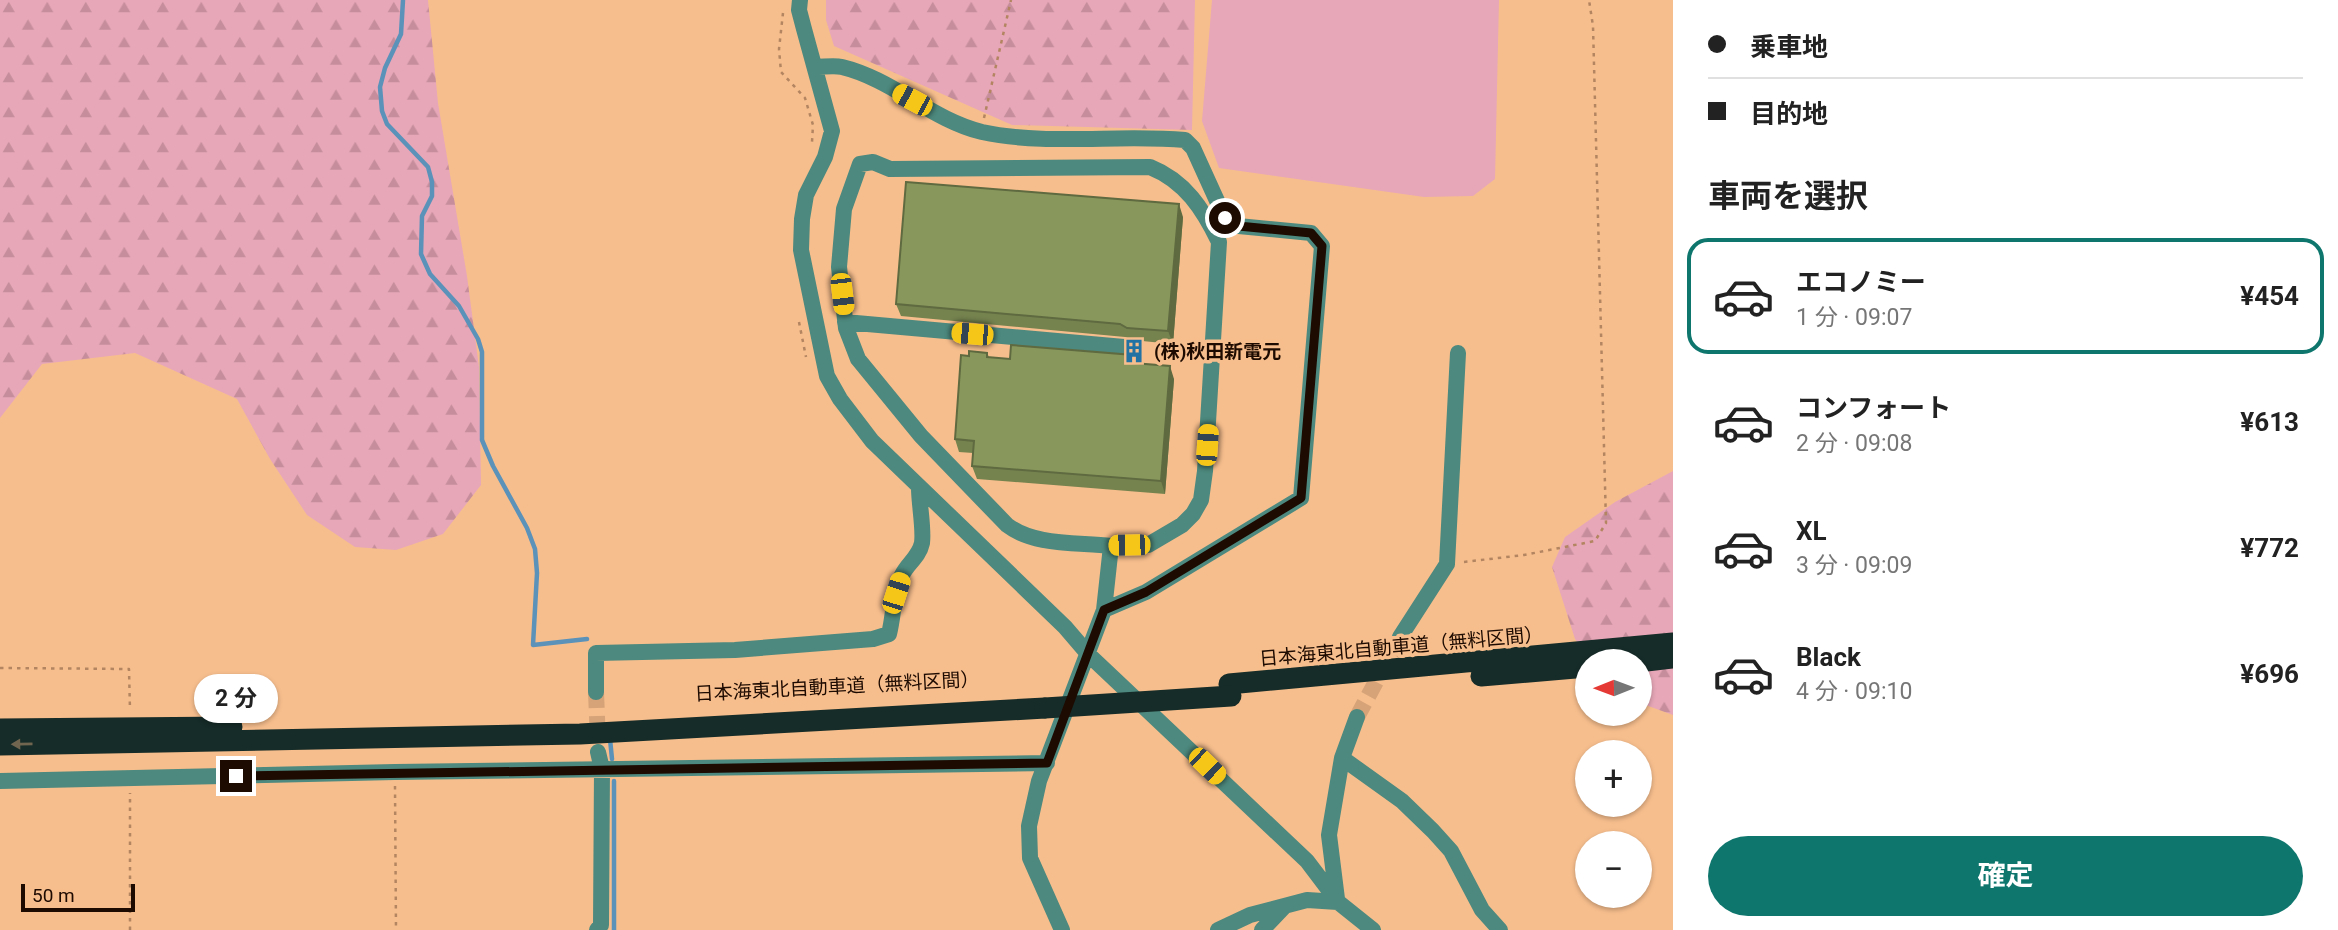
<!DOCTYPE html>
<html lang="ja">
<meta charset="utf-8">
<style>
body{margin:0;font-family:Roboto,"Noto Sans JP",sans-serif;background:#f2f2f2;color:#222;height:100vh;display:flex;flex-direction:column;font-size:26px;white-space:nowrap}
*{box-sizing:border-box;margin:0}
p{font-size:23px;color:#767676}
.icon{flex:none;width:38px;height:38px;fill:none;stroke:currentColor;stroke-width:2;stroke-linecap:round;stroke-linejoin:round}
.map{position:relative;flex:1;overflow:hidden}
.sheet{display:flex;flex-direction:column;background:#fff;width:665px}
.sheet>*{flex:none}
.banner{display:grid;align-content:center;height:154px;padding:0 35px;background:#fff}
.needle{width:46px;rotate:269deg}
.tools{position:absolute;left:1575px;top:649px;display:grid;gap:14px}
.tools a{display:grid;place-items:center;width:77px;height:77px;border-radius:50%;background:#fff;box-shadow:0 2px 5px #0004;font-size:35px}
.scale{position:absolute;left:21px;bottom:18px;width:114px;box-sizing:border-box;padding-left:7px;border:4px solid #1d0a00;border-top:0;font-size:19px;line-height:24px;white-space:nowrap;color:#1d0a00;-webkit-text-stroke:5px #f7be8d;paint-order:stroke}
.end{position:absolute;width:32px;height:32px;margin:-16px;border:9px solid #1d0a00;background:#fff;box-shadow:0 0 0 4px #fff}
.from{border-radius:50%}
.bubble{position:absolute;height:49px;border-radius:24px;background:#fff;box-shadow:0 2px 5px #0004;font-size:23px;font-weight:700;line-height:49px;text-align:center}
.car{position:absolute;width:21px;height:42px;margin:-21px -10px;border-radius:9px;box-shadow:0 0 5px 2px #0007;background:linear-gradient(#f5c518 24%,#345 0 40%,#f5c518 0 76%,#345 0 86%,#f5c518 0)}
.banner b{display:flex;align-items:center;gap:24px;height:66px;font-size:26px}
.banner b+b{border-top:2px solid #e0e0e0}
.banner i{width:18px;height:18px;background:#222}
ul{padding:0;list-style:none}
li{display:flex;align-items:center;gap:21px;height:116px;margin:0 14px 10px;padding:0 21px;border:4px solid transparent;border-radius:21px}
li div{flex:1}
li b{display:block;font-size:26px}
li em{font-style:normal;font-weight:700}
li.selected{border-color:#0f766e}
li>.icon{width:63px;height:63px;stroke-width:1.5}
h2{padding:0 35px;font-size:32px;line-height:84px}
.button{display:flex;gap:14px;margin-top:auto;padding:14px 35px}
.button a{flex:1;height:80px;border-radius:42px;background:#0f766e;color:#fff;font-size:28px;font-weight:700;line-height:80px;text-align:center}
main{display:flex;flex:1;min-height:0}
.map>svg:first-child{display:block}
</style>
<main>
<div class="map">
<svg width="1673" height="930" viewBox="0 0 1673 930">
<defs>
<pattern id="forest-firs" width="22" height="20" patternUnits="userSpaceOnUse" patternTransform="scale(1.75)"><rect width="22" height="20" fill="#e7a7b8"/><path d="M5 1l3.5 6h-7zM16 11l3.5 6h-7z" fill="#c68e9c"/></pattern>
</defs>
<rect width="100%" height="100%" fill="#f7be8d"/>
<!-- forest -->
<path fill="url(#forest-firs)" d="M 0,0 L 428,0 L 438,103 L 467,276 L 479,367 L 481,485 L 443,534 L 396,550 L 355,547 L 307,515 L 270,459 L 237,399 L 135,353 L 42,364 L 0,418 Z
M 826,0 L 1195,0 L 1192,130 L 1012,125 L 834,46 L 826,20 Z
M 1673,471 L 1673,715 L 1640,703 L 1640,662 L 1591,661 L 1575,639 L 1552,567 L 1565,537 L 1615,502 Z"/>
<!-- garden -->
<path fill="#e7a7b8" d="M 1212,0 L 1499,0 L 1495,179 L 1473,196 L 1424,197 L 1219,168 L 1202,121 Z"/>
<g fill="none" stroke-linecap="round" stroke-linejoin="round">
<!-- stream -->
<path stroke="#5a92ba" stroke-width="4.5" d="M 403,0 L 401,34 L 385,68 L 380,87 L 382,111 L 387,124 L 428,167 L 432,182 L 432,196 L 422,216 L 421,254 L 430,274 L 459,306 L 478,339 L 482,352 L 482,440 L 493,466 L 527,528 L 535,549 L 537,573 L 533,645 L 587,639
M 610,739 L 612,759
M 614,930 L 614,781"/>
<!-- minor-tunnel -->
<path stroke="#d6a378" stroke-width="16" stroke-dasharray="16 8" stroke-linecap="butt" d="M 596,692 L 598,742
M 1357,717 L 1400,637"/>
<!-- path -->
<path stroke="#b38561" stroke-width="2.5" stroke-dasharray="3.5 5" stroke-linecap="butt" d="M 783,13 L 779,49 L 781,72 L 805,98 L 813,125 L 812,142
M 984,118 L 1011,0
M 799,322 L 806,357
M 1464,562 L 1524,555 L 1595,541 L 1606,523 L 1593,26 L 1589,0
M 0,668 L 129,669 L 130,710
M 395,786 L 396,930
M 130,930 L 130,793"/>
<!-- minor -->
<path stroke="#4d897e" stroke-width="16" d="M 800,0 L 799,10 L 804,29 L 832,131 L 825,157 L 806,195 L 802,219 L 801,250 L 827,376 L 840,399 L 872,441 L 1065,627 L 1089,655 L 1307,861 L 1338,902 L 1373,930
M 815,67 C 824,67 834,65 842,67 C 892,79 932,120 982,132 C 1047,146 1119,134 1185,140 L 1193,148 L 1228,225 L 1311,233 L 1322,246 L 1301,498 L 1146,592 L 1104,610 L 1039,781 L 1029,826 L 1030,858 L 1062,930
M 845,322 L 1124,347
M 1104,610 L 1111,546 C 1077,542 1034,546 1007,525 L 921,436 L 858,359 L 846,328 L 839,267 L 844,209 L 860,164 L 873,162 L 890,169 L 1150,167 C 1185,181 1203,209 1219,242 L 1205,471 L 1201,500 L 1193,514 L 1182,525 L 1148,545 L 1111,546
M 1400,637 L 1447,564 L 1458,353
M 596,692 L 596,653 L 735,650 L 873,639 L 889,634 C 894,615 893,593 902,575 C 908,563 919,557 922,543 C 924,529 919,504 919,488
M 1342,758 L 1402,801 L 1433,831 L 1451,851 L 1482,910 L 1500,930
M 0,781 L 395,772 L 1047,763
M 1337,899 L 1329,835 L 1342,758 L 1357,717
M 597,930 L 601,925 L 602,769 L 598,752
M 1218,930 L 1250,915 L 1307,900 L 1338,902
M 1262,930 L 1283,908"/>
<!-- highway -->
<path stroke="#162c28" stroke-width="21" d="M 1638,662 L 1673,658
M 1481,676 L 1587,667
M 1229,684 L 1673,643
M 0,729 L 232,727
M 0,745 L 580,734 L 1045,708"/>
<!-- highway-bridge -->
<path stroke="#162c28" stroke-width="21" d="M 1045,708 L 1231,696"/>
</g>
<!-- wall -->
<path fill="#75834f" d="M 1183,217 L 1173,344 L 1132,340 L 1125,337 L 901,316 L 896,304 Z
M 987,353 L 989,357 L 1010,359 L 1136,364 L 1174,379 L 1165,494 L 977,479 L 972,466 L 973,453 L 959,452 L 955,439 L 969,356 Z"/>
<!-- shaded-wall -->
<path fill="#5f6a40" d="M 1179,204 L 1183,217 L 1173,344 L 1168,331 Z
M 1170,366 L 1174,379 L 1165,494 L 1161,481 Z"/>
<!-- building -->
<path fill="#88985c" stroke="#5f6a40" stroke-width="2" d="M 906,182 L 1179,204 L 1168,331 L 1127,328 L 1120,324 L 896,304 Z
M 1011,345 L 1133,355 L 1133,363 L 1170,366 L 1161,481 L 972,466 L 974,441 L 955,439 L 961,355 L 969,356 L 969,351 L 987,353 L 987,357 L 1010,359 Z"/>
<!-- one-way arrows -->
<defs><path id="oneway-solid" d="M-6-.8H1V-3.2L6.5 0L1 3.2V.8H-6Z" transform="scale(1.75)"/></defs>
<use fill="#706650" href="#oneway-solid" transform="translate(22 744) rotate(179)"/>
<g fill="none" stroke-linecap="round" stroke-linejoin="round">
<!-- route -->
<path stroke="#1d0a00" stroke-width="9" d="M 236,776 L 1047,763 L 1104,610 L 1146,592 L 1301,498 L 1322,246 L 1311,233 L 1228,225 L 1225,218"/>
</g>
<!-- icons -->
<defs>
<g id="building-bare" transform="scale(1.89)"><path d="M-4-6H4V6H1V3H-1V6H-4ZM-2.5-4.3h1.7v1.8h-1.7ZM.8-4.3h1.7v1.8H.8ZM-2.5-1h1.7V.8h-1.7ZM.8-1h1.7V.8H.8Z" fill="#2372a4" stroke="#f7be8d" stroke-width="2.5" paint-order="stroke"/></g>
</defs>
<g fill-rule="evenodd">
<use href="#building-bare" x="1134" y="351"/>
</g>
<g text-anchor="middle" stroke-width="7" stroke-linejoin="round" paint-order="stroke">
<!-- poi labels -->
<g font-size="19" font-weight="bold" fill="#1d0a00" stroke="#f7be8d" text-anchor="start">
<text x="1154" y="358">(株)秋田新電元</text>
</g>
<!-- street labels -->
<g font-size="19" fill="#1d0a00" stroke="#f7be8d">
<text transform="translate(1401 646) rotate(-5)" y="7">日本海東北自動車道（無料区間）</text>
<text transform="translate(837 686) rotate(-3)" y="7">日本海東北自動車道（無料区間）</text>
</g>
</g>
</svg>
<div class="tools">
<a><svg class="needle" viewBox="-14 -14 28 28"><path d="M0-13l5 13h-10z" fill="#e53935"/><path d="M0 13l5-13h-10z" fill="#767676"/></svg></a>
<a>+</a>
<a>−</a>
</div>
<div class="scale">50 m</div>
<i class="end from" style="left:1225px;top:218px"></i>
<i class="end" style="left:236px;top:776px"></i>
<div class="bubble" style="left:194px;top:674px;width:84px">2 分</div>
<i class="car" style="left:912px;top:100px;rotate:298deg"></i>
<i class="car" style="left:842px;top:294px;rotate:173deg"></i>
<i class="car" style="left:972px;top:334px;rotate:275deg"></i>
<i class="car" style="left:1207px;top:445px;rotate:4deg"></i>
<i class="car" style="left:1129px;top:545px;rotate:269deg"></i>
<i class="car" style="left:896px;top:593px;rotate:18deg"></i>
<i class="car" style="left:1207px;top:766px;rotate:134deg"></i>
</div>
<section class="sheet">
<div class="banner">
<b><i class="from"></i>乗車地</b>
<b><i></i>目的地</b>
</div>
<h2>車両を選択</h2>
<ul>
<li class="selected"><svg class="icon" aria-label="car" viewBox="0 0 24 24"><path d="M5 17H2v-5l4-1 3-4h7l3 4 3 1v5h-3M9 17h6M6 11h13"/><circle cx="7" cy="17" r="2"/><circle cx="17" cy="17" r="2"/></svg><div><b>エコノミー</b><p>1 分 · 09:07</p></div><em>¥454</em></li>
<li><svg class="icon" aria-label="car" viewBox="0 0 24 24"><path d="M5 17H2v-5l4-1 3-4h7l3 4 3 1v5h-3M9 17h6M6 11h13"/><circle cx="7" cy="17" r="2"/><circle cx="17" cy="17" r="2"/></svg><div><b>コンフォート</b><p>2 分 · 09:08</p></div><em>¥613</em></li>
<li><svg class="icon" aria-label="car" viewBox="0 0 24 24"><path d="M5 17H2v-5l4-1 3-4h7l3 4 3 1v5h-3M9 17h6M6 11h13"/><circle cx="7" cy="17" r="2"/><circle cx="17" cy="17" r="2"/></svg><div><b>XL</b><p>3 分 · 09:09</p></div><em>¥772</em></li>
<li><svg class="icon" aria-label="car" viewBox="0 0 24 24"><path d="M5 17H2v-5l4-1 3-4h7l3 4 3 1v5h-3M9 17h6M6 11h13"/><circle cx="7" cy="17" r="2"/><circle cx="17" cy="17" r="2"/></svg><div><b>Black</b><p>4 分 · 09:10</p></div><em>¥696</em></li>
</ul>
<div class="button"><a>確定</a></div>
</section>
</main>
